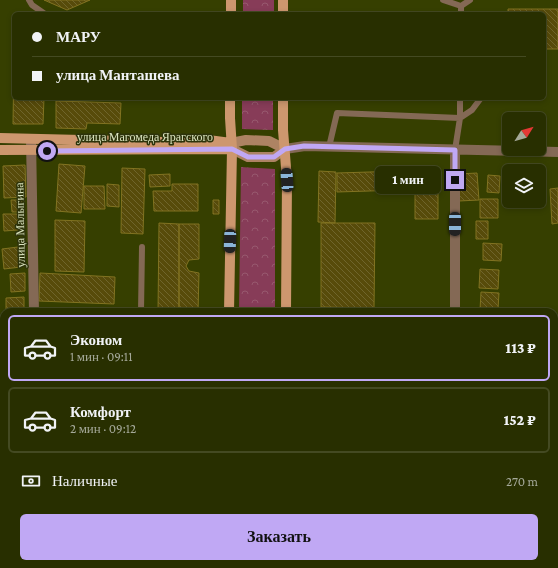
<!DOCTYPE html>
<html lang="ru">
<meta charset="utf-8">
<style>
body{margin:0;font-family:"Crimson Pro",serif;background:#30370a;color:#f1f3f6;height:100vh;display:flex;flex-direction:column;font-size:15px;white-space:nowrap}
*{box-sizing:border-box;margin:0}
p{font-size:13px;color:#a5a999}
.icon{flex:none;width:22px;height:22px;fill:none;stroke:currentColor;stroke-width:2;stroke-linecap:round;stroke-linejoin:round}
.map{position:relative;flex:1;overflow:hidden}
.sheet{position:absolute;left:0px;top:308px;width:558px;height:260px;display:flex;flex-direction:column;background:#282f00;border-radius:12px 12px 0 0;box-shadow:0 2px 6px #0003,0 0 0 1px #444a22}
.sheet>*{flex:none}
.hud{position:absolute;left:12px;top:12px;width:534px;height:88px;border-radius:6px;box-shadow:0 2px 6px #0003,0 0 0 1px #444a22;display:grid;align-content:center;height:88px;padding:0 20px;background:#282f00}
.needle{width:26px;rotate:53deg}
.buttons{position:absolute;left:502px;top:112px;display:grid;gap:8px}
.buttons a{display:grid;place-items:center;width:44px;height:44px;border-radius:6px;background:#282f00;box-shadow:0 2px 6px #0003,0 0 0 1px #444a22;font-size:20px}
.end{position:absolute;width:18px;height:18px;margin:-9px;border:5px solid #c0a8f4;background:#111;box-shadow:0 0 0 2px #111}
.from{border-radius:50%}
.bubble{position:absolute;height:28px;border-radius:6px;background:#282f00;box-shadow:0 2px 6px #0003,0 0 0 1px #444a22;font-size:13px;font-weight:800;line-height:28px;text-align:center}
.car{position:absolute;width:12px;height:24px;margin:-12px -6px;border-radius:5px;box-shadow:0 0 3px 1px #0007;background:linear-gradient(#222 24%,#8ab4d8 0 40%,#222 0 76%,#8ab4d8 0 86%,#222 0)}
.hud b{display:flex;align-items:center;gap:14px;height:38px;font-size:15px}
.hud b+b{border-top:1px solid #444a22}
.hud i{width:10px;height:10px;background:#f1f3f6}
ul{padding:7px 0 0;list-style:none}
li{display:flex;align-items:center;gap:12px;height:66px;margin:0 8px 6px;padding:0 12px;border:2px solid #444a22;border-radius:6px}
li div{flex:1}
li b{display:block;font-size:15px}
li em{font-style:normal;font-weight:800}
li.on{border-color:#c0a8f4}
li>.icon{width:36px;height:36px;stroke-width:1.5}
.pay{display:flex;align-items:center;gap:10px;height:44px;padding:0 20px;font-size:15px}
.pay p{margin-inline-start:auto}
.action{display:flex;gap:8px;margin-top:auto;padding:8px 20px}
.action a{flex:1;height:46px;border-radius:6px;background:#c0a8f4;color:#111;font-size:16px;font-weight:800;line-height:46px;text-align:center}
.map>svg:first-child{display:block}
</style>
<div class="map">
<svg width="558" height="568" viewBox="0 0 558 568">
<defs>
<pattern id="park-crowns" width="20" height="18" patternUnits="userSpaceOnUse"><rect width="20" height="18" fill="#873c58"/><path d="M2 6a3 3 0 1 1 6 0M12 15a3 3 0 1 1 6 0" fill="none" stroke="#97586e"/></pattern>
<pattern id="building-back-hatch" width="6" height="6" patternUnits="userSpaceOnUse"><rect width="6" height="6" fill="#574b0a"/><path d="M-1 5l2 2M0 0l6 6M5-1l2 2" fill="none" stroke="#6f652c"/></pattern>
</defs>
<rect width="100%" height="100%" fill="#363f00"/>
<!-- park -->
<path fill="url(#park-crowns)" d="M 243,0 L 274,0 L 274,14 L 243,14 Z
M 242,98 L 273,98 L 273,130 L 242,129 Z
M 241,167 L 275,169 L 275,312 L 239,312 Z"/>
<!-- building -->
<path fill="url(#building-back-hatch)" stroke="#827321" d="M 44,0 L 90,0 L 67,10 Z
M 508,9 L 558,9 L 558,49 L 544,49 L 544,14 L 508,14 Z
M 14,56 L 14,98 L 44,98 L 43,124 L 13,124 Z
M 56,101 L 121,103 L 120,124 L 87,123 L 86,129 L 56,128 Z
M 59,164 L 85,166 L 81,213 L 56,211 Z
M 25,165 L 26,197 L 4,198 L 3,166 Z
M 122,168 L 145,169 L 143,234 L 121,233 Z
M 434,170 L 434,189 L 337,192 L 337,173 Z
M 319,171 L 336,172 L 335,223 L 318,222 Z
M 477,173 L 479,200 L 459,201 L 458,174 Z
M 170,174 L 170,186 L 150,187 L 149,175 Z
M 488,175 L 500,176 L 499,193 L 487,192 Z
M 107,184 L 119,185 L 119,207 L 107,206 Z
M 172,184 L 198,184 L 198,211 L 154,211 L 153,191 L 172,191 Z
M 84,186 L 104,186 L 105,209 L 84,209 Z
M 558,188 L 558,223 L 552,224 L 550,189 Z
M 415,190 L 438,190 L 438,219 L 415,219 Z
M 480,199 L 498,199 L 498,218 L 480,218 Z
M 11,200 L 24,200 L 24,212 L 12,212 Z
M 213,200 L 219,200 L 219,214 L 213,214 Z
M 517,201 L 534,201 L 534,206 L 518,206 Z
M 3,214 L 18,214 L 18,230 L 4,231 Z
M 55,220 L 85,221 L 84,272 L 55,271 Z
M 476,221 L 488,221 L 488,239 L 476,239 Z
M 159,223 L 179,224 L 179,312 L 158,312 Z
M 321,223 L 375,223 L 374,308 L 321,307 Z
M 179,224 L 199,224 L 199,259 L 189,260 L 186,266 L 189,271 L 199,273 L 198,312 L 179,312 Z
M 483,243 L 502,244 L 501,261 L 483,260 Z
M 18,247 L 21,267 L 4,269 L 2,249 Z
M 480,269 L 499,270 L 498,289 L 479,288 Z
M 25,273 L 25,291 L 11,292 L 10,274 Z
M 40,273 L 115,277 L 114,304 L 39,301 Z
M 481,292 L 499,293 L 498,309 L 480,310 Z
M 24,297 L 24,312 L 6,312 L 6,298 Z
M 0,364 L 2,364 L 4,373 L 4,437 L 0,438 Z
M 554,425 L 558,425 L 558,450 L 554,450 Z
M 0,477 L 4,477 L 4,498 L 0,498 Z
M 558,482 L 558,503 L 554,503 L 554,483 Z
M 0,527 L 4,527 L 4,547 L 0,546 Z
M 554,553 L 558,553 L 558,564 L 554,564 Z
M 0,560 L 4,560 L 4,564 L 22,564 L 22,568 L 1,568 Z
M 176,564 L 196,564 L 196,568 L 176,568 Z
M 309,564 L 399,564 L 399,568 L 309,568 Z
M 416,564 L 443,564 L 443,568 L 416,568 Z
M 466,564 L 485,564 L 484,568 L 466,568 Z
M 495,564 L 510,564 L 510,568 L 495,568 Z
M 521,564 L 538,564 L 538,568 L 522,568 Z"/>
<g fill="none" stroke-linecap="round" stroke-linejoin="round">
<!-- path -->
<path stroke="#7e8754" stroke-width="2" stroke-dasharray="2 2" stroke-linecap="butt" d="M 170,14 L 220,13
M 205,564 L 205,568
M 303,568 L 303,564"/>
<!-- lane -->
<path stroke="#846955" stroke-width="6" d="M 29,0 L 32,5 L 45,14
M 443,0 L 461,6 L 461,14
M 461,6 L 470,0
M 460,118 L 472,110 L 481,98
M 460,118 L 460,98
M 329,147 L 337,113 L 460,118 L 455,150
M 141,312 L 142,247
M 554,416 L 558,416
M 169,568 L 169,564
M 411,568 L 411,564"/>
<!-- street -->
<path stroke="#846955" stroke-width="10" d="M 31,139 L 34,312
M 285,149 L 305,146 L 558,152
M 455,312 L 455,150
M 0,456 L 4,457
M 554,472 L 558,472
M 456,568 L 456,564"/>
<!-- secondary -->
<path stroke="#ad8363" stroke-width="10" d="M 231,143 L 246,140 L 269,141 L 285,149
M 232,149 L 248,157 L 274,157 L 285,149
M 34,568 L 34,564"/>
<!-- primary -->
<path stroke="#cd976e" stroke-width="10" d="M 283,0 L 283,14
M 231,14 L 231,0
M 283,98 L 283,130 L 287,180 L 286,312
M 0,138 L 163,142 L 208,140 L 231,143
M 0,150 L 232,149
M 229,312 L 232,149 L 230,118 L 230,98
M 228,568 L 228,564
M 282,568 L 282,564"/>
</g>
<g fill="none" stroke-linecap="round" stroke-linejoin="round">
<!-- route -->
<path stroke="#c0a8f4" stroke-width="5" d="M 47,151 L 232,149 L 248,157 L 274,157 L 285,149 L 304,146 L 455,150 L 455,180"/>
</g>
<g text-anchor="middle" stroke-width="3" stroke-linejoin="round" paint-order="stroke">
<!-- street labels -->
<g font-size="12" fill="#d9e2bd" stroke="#2d330b">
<text x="145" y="141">улица Магомеда Ярагского</text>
<text transform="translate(20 225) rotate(-91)" y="4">улица Малыгина</text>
</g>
</g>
</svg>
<div class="buttons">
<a><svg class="needle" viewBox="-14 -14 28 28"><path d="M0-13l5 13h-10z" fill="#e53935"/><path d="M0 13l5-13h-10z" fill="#a5a999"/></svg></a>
<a><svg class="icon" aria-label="layers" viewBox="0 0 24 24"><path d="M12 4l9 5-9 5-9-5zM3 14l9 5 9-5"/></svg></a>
</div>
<i class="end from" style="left:47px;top:151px"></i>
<i class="end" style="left:455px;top:180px"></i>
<div class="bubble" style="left:375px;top:166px;width:66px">1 мин</div>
<i class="car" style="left:287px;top:180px;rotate:356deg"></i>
<i class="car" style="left:455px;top:224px;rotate:180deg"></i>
<i class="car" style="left:230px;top:241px;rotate:182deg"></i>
<div class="hud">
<b><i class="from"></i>МАРУ</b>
<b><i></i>улица Манташева</b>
</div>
<section class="sheet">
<ul>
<li class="on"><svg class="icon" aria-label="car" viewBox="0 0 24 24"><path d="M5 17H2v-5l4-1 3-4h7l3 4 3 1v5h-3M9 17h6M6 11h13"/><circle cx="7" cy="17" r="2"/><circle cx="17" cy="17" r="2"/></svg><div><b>Эконом</b><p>1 мин · 09:11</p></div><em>113 ₽</em></li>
<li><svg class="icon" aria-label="car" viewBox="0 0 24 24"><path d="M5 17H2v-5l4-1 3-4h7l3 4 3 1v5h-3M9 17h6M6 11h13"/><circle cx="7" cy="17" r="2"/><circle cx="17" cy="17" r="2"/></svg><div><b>Комфорт</b><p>2 мин · 09:12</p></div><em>152 ₽</em></li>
</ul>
<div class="pay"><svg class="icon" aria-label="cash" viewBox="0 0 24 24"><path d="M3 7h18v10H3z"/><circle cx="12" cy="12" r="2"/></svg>Наличные<p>270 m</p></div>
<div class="action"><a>Заказать</a></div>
</section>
</div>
